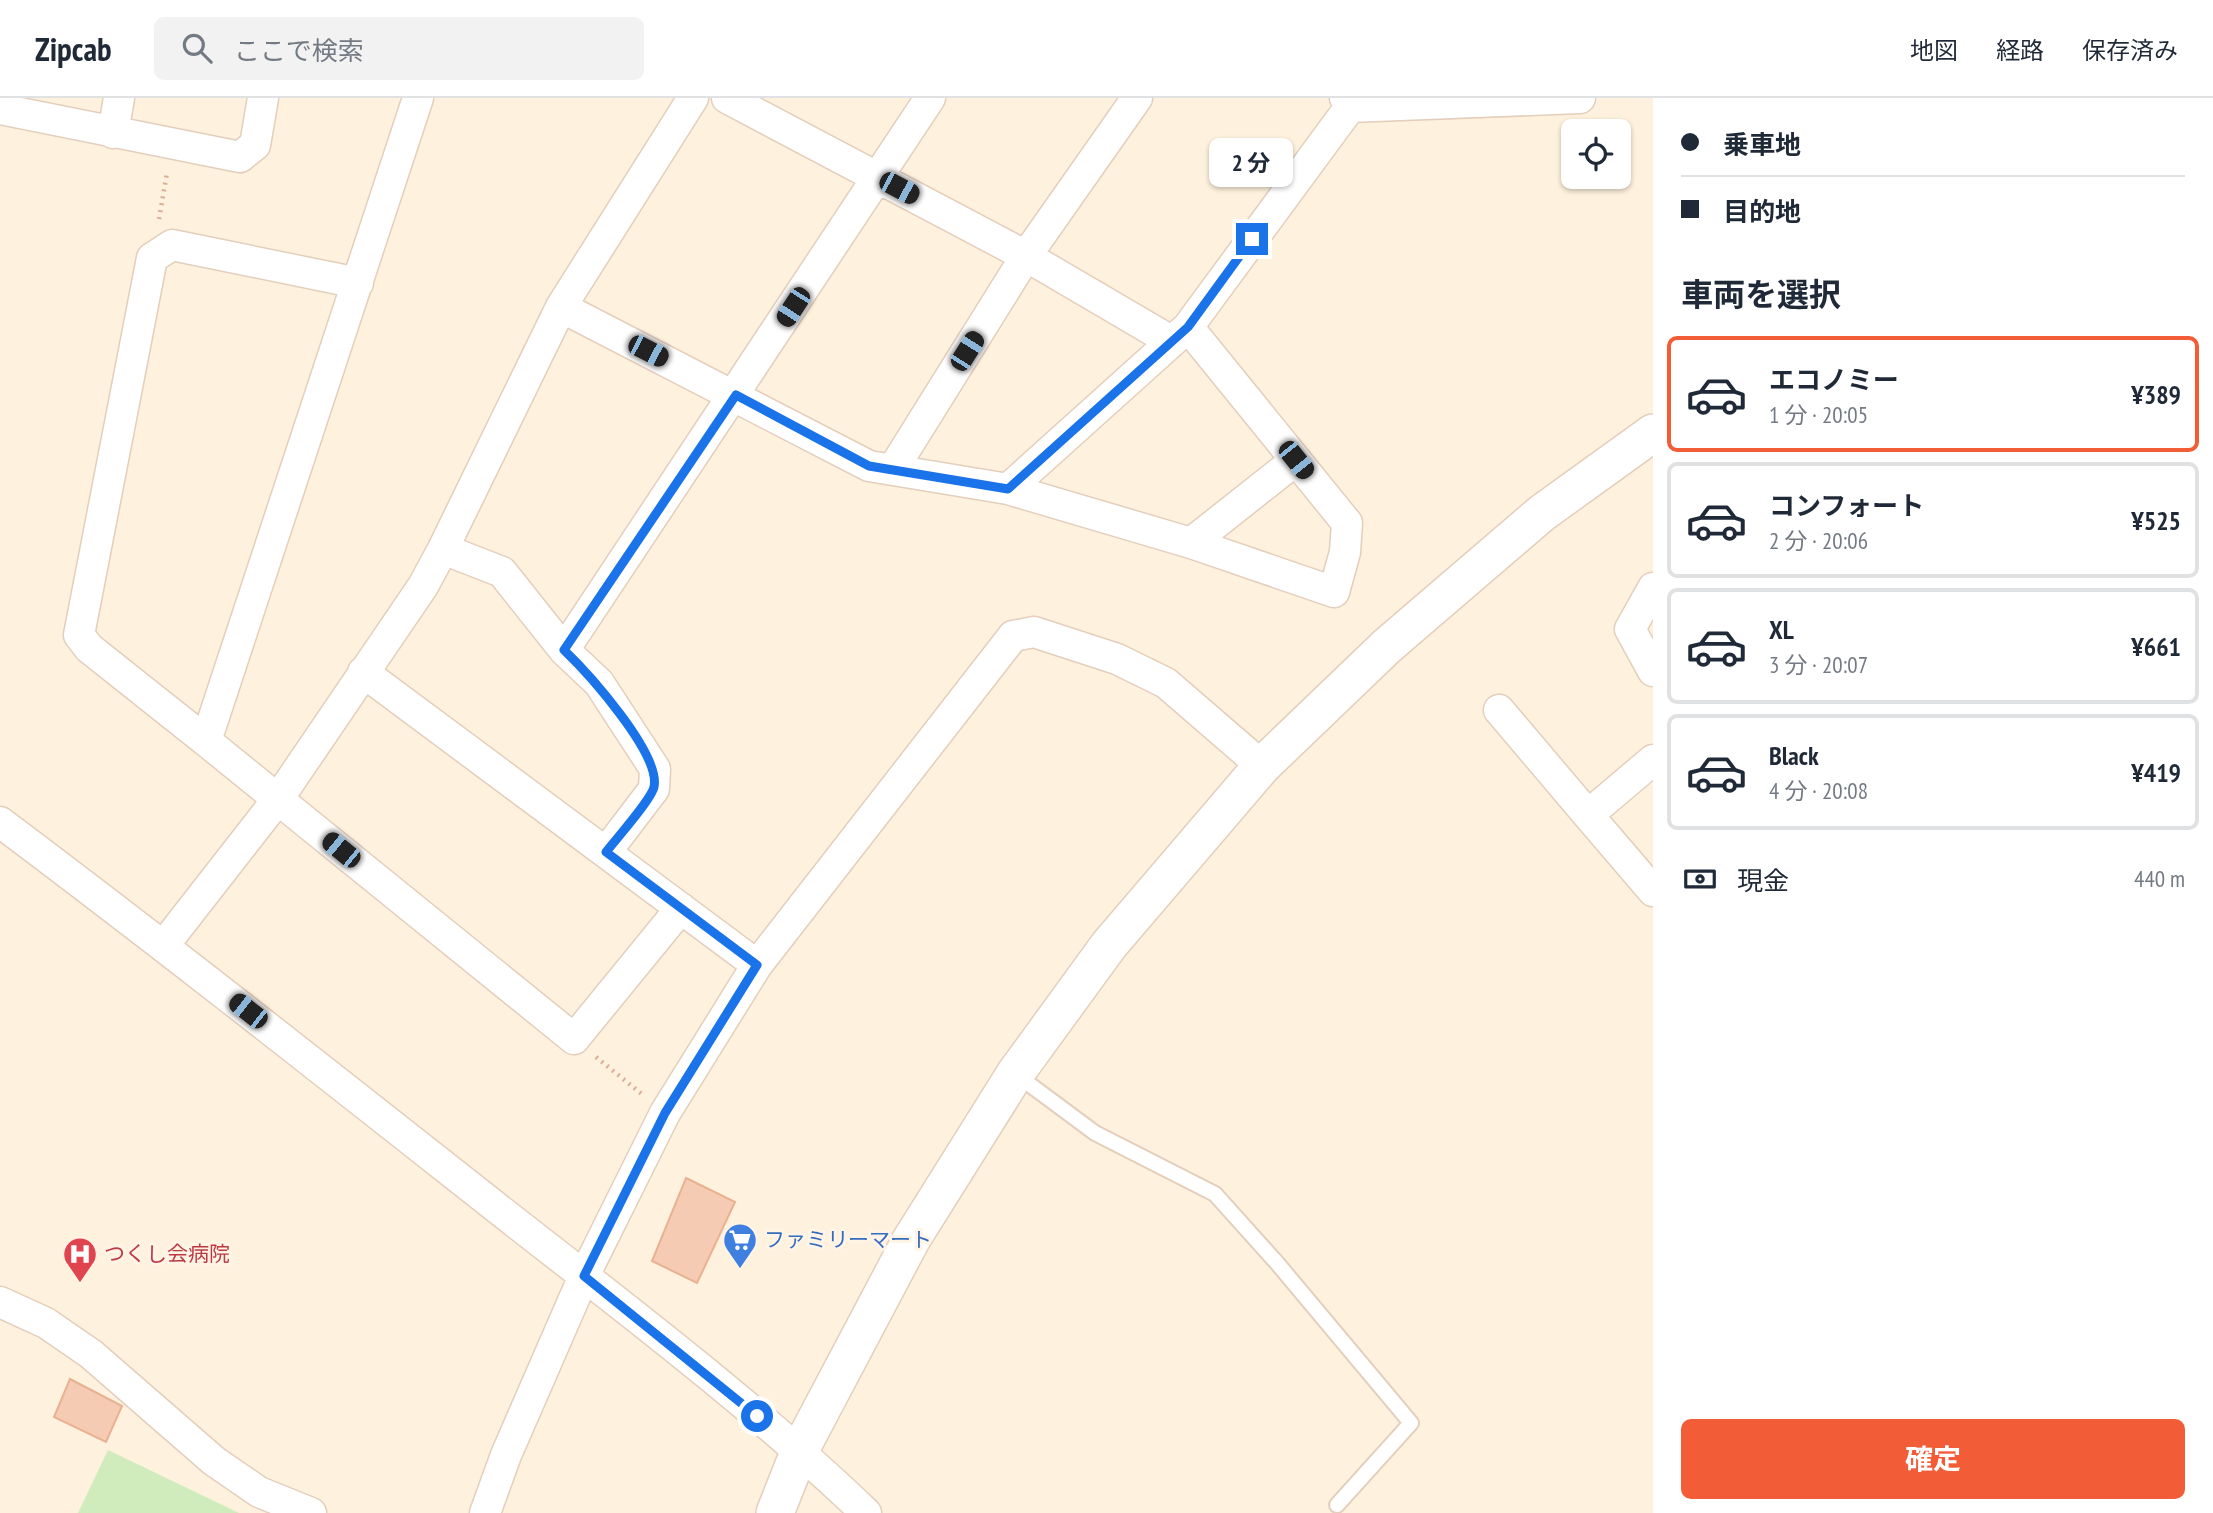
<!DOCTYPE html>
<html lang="ja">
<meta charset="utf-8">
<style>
body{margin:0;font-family:"PT Sans Narrow","Noto Sans JP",sans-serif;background:#f2f2f3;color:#1f2937;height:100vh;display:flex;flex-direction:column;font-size:26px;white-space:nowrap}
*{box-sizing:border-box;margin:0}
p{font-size:23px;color:#747a83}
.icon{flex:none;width:38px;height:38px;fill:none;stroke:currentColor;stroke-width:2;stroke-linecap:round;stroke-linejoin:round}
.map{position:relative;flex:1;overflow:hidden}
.panel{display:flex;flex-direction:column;background:#fff;width:560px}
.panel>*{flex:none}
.top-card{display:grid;align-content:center;height:154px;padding:0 28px;background:#fff}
.controls{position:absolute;left:1561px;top:21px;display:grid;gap:14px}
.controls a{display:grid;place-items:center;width:70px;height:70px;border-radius:10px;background:#fff;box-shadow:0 2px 5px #0004;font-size:35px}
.end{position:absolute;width:32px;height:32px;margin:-16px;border:9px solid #1a73e8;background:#fff;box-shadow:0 0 0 4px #fff}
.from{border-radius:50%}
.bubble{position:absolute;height:49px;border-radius:10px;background:#fff;box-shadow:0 2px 5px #0004;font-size:23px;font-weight:700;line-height:49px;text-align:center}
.car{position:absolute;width:21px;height:42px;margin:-21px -10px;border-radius:9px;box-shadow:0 0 5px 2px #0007;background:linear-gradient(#222 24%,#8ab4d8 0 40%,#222 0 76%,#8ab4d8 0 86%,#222 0)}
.top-card b{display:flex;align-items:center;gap:24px;height:66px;font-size:26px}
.top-card b+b{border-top:2px solid #e0e1e3}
.top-card i{width:18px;height:18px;background:#1f2937}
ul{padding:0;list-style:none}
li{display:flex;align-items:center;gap:21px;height:116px;margin:0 14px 10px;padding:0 14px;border:4px solid #e0e1e3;border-radius:10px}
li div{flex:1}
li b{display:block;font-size:26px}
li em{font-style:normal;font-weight:700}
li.selected{border-color:#f25d38}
li>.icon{width:63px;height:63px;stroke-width:1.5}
h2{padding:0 28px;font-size:32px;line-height:84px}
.pay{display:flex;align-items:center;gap:18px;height:77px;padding:0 28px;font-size:26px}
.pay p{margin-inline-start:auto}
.action{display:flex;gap:14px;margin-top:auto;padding:14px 28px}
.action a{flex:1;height:80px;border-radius:10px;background:#f25d38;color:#fff;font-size:28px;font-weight:700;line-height:80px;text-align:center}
header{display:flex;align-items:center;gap:42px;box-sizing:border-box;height:98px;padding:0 35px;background:#fff;border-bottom:2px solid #e0e1e3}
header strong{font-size:33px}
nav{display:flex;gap:38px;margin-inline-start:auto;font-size:24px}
.search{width:490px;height:63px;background:#f2f2f3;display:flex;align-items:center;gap:18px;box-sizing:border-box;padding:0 24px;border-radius:10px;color:#747a83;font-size:26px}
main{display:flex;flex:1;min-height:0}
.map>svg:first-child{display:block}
</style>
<header>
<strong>Zipcab</strong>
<div class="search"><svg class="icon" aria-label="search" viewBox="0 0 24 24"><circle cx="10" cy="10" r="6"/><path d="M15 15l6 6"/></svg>ここで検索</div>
<nav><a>地図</a><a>経路</a><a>保存済み</a></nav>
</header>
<main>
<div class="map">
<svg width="1653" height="1415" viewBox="0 0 1653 1415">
<rect width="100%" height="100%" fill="#fef1dd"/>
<!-- green -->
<path fill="#d0ecbc" d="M 108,1352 L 239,1415 L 78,1415 Z"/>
<!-- building -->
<path fill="#f5ccb3" stroke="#e9b192" stroke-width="2" d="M 686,1080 L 735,1104 L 697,1185 L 652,1163 Z
M 70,1281 L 122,1308 L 106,1344 L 54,1319 Z"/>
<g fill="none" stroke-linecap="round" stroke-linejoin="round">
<!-- service casing -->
<g stroke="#e4cebc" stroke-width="18">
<path id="service" d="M 1017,977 L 1095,1035 L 1215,1096 L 1277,1165 L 1411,1325 L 1337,1407"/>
</g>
<!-- minor casing -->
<g stroke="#e4cebc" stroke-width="33">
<path id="minor" d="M 693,0 L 561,209 L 443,451 L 502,474 L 564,552 L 930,0
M 727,0 L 1026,158 L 1171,243
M 1350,9 L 1580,0
M 0,11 L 240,59 L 255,47 L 263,0
M 113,35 L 119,0
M 358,185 L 172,147 L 152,160 L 79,537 L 89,550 L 206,643 L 418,0
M 561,209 L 869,368 L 1008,391 L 1191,445 L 1334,494 L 1345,454 L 1347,425 L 1188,229
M 893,371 L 1026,158 L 1137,0
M 1008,391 L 1188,229 L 1350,9 L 1345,0
M 1191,445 L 1296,362
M 1653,490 L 1630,531 L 1653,573
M 564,552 L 599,585 L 655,671 L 654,691 L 606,754
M 363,574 L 757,867
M 1499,612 L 1588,717
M 206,643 L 574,941 L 681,810
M 1653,662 L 1588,717 L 1653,793
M 0,724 C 168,850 332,980 497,1110 C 622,1208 751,1305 866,1415
M 164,847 L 278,701 L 423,488 L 443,451
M 0,1204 L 46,1225 L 91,1256 L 214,1363 L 259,1394 L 311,1415
M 485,1415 L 506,1357 L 584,1178 L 665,1015 L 757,867 L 1013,538 L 1034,534 L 1117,561 L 1166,585 L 1262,668"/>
</g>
<!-- tertiary casing -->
<g stroke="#e4cebc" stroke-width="40">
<path id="tertiary" d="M 775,1415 L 800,1352 L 911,1142 L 1015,976 L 1109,847 L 1262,668 L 1387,548 L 1542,415 L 1653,335"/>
</g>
<!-- path -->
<path stroke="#daaf97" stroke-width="4.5" stroke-dasharray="2 5" stroke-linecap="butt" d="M 159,121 L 167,75
M 596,959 L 643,997"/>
<!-- service -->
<use href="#service" stroke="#fff" stroke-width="14"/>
<!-- minor -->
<use href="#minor" stroke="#fff" stroke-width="30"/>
<!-- tertiary -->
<use href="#tertiary" stroke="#fff" stroke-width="37"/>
</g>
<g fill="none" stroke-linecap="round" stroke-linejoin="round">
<!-- route -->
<path stroke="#1a73e8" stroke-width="9" d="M 757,1318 L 584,1178 L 665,1015 L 757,867 L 606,754 C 616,741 651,702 654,689 C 661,656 588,575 564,552 L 736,297 L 869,368 L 1008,391 L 1188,229 L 1252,141"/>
</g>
<!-- icons -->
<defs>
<g id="supermarket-pin" transform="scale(1.75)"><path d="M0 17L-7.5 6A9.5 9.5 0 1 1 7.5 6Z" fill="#3f7fe0" stroke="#fff4e5"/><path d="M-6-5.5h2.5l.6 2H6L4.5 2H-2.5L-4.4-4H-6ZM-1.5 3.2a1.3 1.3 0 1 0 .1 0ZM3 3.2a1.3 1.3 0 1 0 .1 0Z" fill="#fff"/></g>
<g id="hospital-pin" transform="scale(1.75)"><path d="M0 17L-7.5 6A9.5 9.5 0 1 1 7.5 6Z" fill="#e0444e" stroke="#fff4e5"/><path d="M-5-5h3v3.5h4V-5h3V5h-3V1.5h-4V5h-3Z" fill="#fff"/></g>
</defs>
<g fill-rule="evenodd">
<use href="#supermarket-pin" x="740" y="1142"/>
<use href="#hospital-pin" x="80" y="1156"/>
</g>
<g text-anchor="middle" stroke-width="6" stroke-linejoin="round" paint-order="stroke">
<!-- shop labels -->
<g font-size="21" fill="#366cbe" stroke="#fff4e5" text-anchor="start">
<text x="764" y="1149">ファミリーマート</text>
</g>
<!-- health labels -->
<g font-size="21" fill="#be3a42" stroke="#fff4e5" text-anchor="start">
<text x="104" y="1163">つくし会病院</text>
</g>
</g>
</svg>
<div class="controls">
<a><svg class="icon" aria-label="locate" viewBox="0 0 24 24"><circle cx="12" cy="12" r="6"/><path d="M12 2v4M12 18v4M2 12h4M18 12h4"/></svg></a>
</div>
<i class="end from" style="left:757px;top:1318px"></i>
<i class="end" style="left:1252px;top:141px"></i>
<div class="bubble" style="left:1209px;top:40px;width:84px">2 分</div>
<i class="car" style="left:899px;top:90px;rotate:118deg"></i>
<i class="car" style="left:793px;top:209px;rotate:213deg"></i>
<i class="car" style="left:648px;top:253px;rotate:117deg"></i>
<i class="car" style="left:967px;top:253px;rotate:32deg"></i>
<i class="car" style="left:1296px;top:362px;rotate:141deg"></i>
<i class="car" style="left:341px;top:752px;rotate:309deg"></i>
<i class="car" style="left:248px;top:913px;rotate:308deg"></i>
</div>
<section class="panel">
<div class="top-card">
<b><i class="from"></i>乗車地</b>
<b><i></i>目的地</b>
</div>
<h2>車両を選択</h2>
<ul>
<li class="selected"><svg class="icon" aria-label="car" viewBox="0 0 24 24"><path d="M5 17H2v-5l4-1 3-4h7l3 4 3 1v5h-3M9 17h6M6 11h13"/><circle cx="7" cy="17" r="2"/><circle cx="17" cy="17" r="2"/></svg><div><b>エコノミー</b><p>1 分 · 20:05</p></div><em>¥389</em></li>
<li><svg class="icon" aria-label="car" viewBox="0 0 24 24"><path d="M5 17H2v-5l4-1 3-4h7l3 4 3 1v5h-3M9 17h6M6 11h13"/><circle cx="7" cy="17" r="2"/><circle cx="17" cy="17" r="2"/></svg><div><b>コンフォート</b><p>2 分 · 20:06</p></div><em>¥525</em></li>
<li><svg class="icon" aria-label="car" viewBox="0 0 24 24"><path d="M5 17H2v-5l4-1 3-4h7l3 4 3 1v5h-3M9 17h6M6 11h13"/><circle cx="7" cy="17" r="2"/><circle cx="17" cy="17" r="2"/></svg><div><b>XL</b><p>3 分 · 20:07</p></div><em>¥661</em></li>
<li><svg class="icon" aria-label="car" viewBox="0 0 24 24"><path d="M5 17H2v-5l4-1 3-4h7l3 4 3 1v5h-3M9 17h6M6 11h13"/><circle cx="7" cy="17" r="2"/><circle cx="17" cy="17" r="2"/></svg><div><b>Black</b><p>4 分 · 20:08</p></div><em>¥419</em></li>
</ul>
<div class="pay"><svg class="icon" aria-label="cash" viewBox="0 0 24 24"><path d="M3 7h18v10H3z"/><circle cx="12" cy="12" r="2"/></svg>現金<p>440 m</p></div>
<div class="action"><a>確定</a></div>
</section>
</main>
